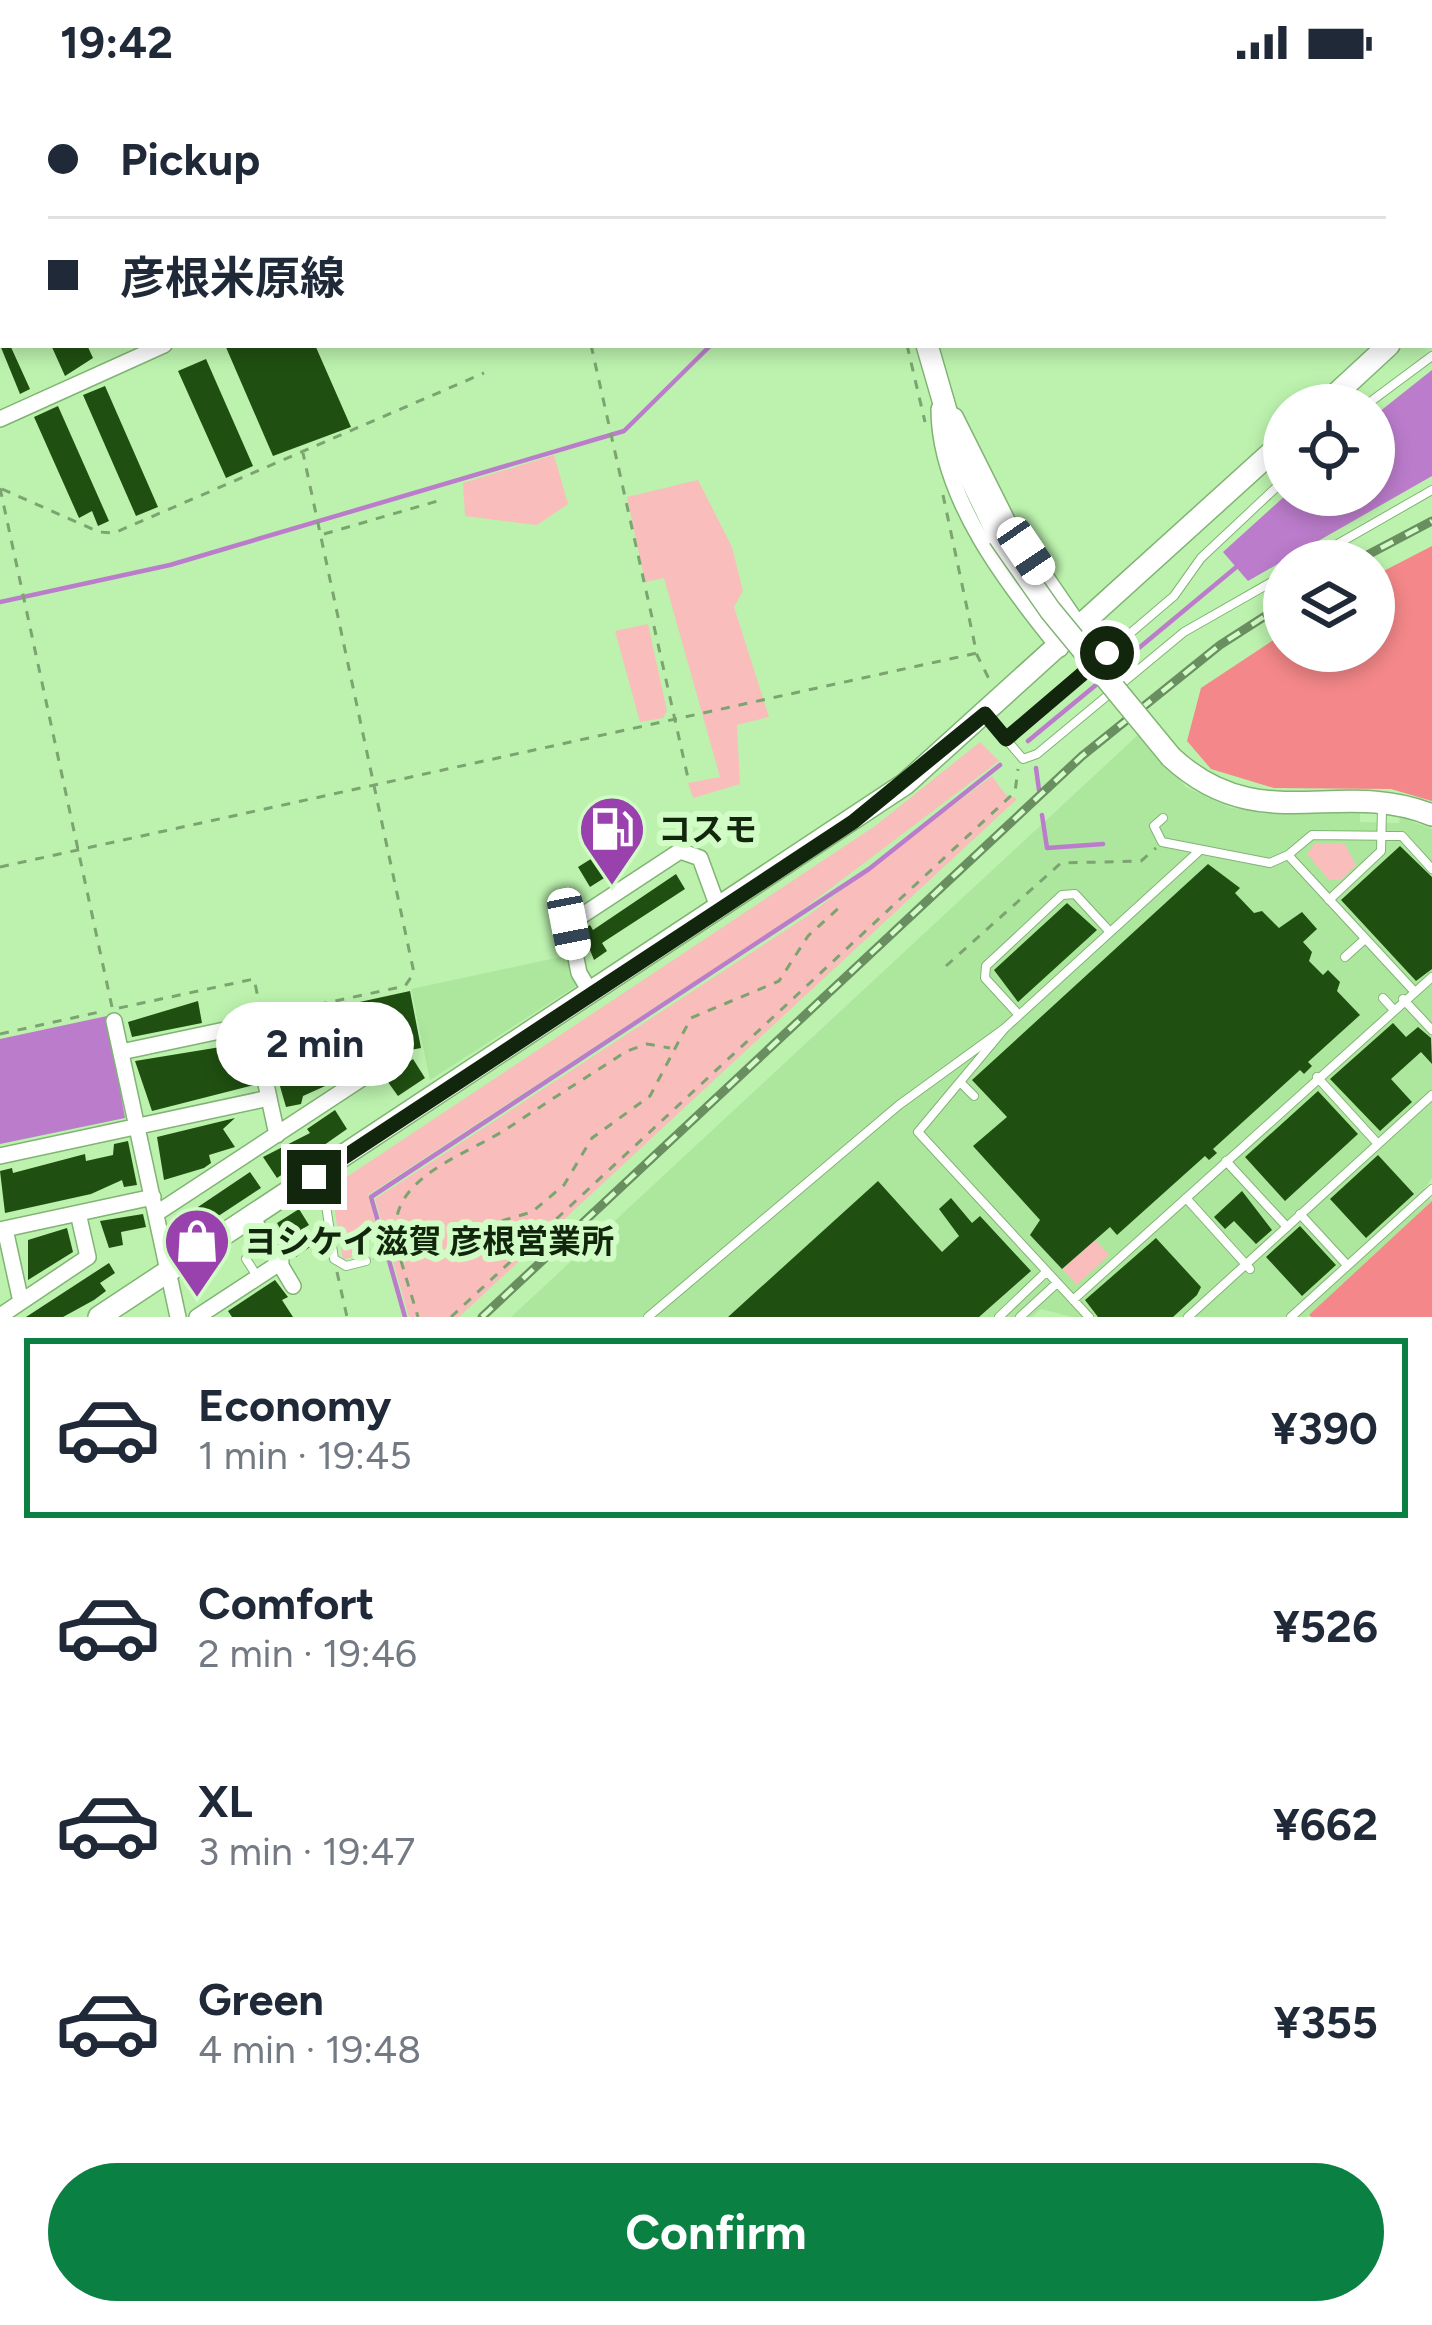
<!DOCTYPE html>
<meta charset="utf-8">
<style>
body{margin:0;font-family:Figtree,"Noto Sans JP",sans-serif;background:#f2f2f3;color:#1f2937;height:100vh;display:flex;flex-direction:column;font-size:45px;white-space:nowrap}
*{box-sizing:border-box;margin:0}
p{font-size:39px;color:#747a83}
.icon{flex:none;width:66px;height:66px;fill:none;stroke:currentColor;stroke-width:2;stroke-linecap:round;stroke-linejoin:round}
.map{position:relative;height:1233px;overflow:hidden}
.sheet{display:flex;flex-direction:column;background:#fff;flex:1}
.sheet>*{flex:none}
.top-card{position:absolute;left:0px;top:0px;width:1434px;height:264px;box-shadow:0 6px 18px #0003;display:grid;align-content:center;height:264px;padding:0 48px;background:#fff}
.buttons{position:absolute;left:1263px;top:300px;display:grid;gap:24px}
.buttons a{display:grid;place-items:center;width:132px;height:132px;border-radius:50%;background:#fff;box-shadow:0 6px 18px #0003;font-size:60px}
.end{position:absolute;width:54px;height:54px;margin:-27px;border:15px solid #11260c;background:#fff;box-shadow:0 0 0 6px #fff}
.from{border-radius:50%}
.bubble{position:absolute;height:84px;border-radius:42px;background:#fff;box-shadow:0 6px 18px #0003;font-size:39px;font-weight:700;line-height:84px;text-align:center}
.car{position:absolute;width:36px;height:72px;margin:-36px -18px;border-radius:15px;box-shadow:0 0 9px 3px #0007;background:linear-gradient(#fff 24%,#345 0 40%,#fff 0 76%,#345 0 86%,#fff 0)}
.top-card b{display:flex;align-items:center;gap:42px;height:114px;font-size:45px}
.top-card b+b{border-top:3px solid #e0e1e3}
.top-card i{width:30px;height:30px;background:#1f2937}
ul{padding:21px 0 0;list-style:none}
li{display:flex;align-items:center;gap:36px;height:180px;margin:0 24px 18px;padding:0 24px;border:6px solid transparent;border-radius:0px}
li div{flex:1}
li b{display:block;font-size:45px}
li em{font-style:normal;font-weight:700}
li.current{border-color:#0b8043}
li>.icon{width:108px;height:108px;stroke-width:1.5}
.action{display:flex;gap:24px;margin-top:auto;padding:24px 48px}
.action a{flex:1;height:138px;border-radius:72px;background:#0b8043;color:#fff;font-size:48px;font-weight:700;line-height:138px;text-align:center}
.status{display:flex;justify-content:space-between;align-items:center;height:84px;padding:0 60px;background:#fff;direction:ltr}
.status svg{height:33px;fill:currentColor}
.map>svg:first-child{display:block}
</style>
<div class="status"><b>19:42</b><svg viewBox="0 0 49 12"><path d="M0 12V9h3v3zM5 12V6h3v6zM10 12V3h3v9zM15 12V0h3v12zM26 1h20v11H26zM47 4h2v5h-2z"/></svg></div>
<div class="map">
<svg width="1432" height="1233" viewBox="0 0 1432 1233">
<rect width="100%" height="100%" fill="#bcf2ae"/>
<!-- built -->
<path fill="#ade79e" d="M 1139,650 L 1186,703 L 1231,724 L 1360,729 L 1360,738 L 1399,739 L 1400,733 L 1432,745 L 1432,1094 L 1424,1105 L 1432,1117 L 1307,1233 L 1072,1233 L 1041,1225 L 1032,1233 L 511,1233 Z
M 570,871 L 579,900 L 430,996 L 411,905 Z"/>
<!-- green -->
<path fill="#f9bdbc" d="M 554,371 L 568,420 L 537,441 L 465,432 L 463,399 Z
M 698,396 L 732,463 L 743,507 L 734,523 L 769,633 L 737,641 L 740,700 L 693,714 L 688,699 L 720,693 L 664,494 L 645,498 L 627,413 Z
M 648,540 L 667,627 L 663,634 L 640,638 L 615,547 Z
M 980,658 L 999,677 L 794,832 L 368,1111 L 377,1144 L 353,1151 L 356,1173 L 343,1175 L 332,1112 L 336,1100 L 875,742 Z
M 992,692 L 1005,710 L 1017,715 L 459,1233 L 409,1233 L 375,1115 L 806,833 Z
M 1315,759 L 1344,759 L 1356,781 L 1341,796 L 1329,796 L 1307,770 Z
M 1095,1156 L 1109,1171 L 1077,1201 L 1062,1185 Z"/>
<!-- forest -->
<path fill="#f48789" d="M 1432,462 L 1432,717 L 1391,705 L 1274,704 L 1211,685 L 1187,657 L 1201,604 L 1284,549 L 1284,567 L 1374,567 L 1374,492 Z
M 1432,1117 L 1432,1233 L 1311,1233 L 1309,1231 Z"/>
<!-- water -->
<path fill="#bb7ccb" d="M 1432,286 L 1432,392 L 1248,497 L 1223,468 L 1286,411 L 1374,411 L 1374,332 Z
M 107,932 L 125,1034 L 0,1060 L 0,955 Z"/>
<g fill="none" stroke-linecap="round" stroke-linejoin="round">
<!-- stream -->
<path stroke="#bb7ccb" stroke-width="4.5" d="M 168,3 L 175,0
M 974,3 L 977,0
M 0,77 L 3,76
M 0,518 L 170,481 L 624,347 L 711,261
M 1110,588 L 1240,480
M 1028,657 L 1102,596
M 1036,684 L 1039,706
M 1042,731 L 1047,764 L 1103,760
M 405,1233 L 371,1113 L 869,785 L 1000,681"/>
</g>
<!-- building -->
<path fill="#205011" d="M 0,261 L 10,261 L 30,305 L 20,310 Z
M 51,261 L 87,261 L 93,274 L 65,292 Z
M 225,261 L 315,261 L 351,343 L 273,372 Z
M 206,275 L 253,382 L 226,394 L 178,287 Z
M 105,302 L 158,423 L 136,432 L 83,311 Z
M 58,322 L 109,437 L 98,442 L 92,427 L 79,434 L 34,333 Z
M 631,750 L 636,758 L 613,774 L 620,784 L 590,803 L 578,783 Z
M 1400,762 L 1432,793 L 1432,885 L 1416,897 L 1341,816 Z
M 1208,780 L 1240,804 L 1235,809 L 1254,829 L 1262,827 L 1279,844 L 1302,828 L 1317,845 L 1303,858 L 1312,868 L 1309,877 L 1323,891 L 1328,886 L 1340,898 L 1337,907 L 1360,931 L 1308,978 L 1312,982 L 1304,990 L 1300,986 L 1213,1065 L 1217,1069 L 1209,1076 L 1205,1072 L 1117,1151 L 1110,1143 L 1062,1185 L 1030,1151 L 1040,1136 L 973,1062 L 1007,1033 L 972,996 Z
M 676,790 L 685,805 L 602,859 L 607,867 L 594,876 L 582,846 L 590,841 L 593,846 Z
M 1067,819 L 1097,846 L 1018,918 L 994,886 Z
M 410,907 L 421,964 L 405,967 L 398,930 L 273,961 L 268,938 Z
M 198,917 L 202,939 L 132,953 L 128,938 Z
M 1393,939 L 1406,953 L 1418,943 L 1431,954 L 1432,980 L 1421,968 L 1391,995 L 1412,1018 L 1380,1047 L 1330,995 Z
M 245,959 L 254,1001 L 152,1027 L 135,977 Z
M 369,964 L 377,970 L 332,985 L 334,998 L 303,1012 L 301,1020 L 286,1023 L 275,985 Z
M 413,975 L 425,994 L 398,1012 L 385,994 Z
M 1318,1007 L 1358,1050 L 1285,1117 L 1245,1073 Z
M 335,1026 L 347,1045 L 277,1094 L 263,1073 L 310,1049 L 307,1045 Z
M 235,1034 L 223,1045 L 235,1063 L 209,1071 L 211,1079 L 204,1084 L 164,1096 L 157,1053 Z
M 128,1057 L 137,1101 L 124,1103 L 122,1096 L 91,1110 L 5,1129 L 0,1087 L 12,1084 L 13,1089 L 85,1070 L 86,1077 L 113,1071 L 114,1060 Z
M 1378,1071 L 1414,1110 L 1366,1154 L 1330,1115 Z
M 250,1088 L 261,1104 L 188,1152 L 175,1131 L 192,1127 Z
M 878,1097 L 942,1168 L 959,1152 L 939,1125 L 951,1114 L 972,1139 L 980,1132 L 1031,1187 L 979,1233 L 728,1233 Z
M 1242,1107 L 1272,1146 L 1256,1160 L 1234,1137 L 1225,1145 L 1214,1133 Z
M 299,1125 L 309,1141 L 299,1147 L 310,1163 L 296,1173 L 277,1139 Z
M 143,1130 L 146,1143 L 121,1148 L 123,1161 L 109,1164 L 100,1137 Z
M 1300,1142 L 1336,1181 L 1302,1212 L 1266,1173 Z
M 67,1144 L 73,1168 L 28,1196 L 28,1156 Z
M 1156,1154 L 1201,1203 L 1197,1211 L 1173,1233 L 1098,1233 L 1085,1216 Z
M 109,1179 L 115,1189 L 100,1199 L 106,1207 L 94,1216 L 63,1233 L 26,1233 Z
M 275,1196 L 288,1213 L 282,1216 L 293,1233 L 232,1233 L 228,1227 Z"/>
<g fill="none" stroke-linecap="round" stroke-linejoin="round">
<!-- lane casing -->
<g stroke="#80b473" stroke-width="10">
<path id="lane" d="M 1366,321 L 1432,272
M 1308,477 L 1432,406
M 987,633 L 1023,675 L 1037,670 L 1184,548 L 1284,491
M 1006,655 L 1174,512 L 1201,474 L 1284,396
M 1163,734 L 1154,742 L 1162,758 L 1270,779 L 1288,771 L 1413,906
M 1288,771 L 1312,751 L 1402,752 L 1432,785
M 1329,816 L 1381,767 L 1382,725
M 1345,873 L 1365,855
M 1383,914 L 1393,925
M 1403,915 L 1432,946
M 1019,931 L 985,894 L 986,882 L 1062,811 L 1075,810 L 1110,848
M 1005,944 L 918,1048 L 1089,1233
M 1317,993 L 1378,1060
M 961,999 L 974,1012
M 1226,1077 L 1287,1143
M 315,1094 L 324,1108 L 334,1175 L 346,1182 L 366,1177
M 1186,1114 L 1250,1185
M 1300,1130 L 1347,1181
M 246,1175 L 257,1192
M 1073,1216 L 1432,893
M 648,1233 L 899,1021 L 1005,944 L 1198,768
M 999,1233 L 1046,1188
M 1020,1233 L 1057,1199
M 1188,1233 L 1432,1011
M 1291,1233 L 1432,1105"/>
</g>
<!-- street casing -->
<g stroke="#80b473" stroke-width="18">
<path id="street" d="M 1121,0 L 1122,3
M 1258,0 L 1263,3
M 664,3 L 671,0
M 1431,58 L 1432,58
M 1431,151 L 1432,151
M 939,325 C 939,412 1007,500 1060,565
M 955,332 L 1007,436 L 1081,544
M 0,335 L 164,261
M 591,909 L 579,889 L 569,840 L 680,767 L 700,774 L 719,826
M 114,937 L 178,1233
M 121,968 L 253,940 L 277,1051
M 0,1072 L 269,1014
M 157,1129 L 393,974 L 390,947 L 260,976
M 252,1133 L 293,1202
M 5,1145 L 21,1218
M 0,1146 L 153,1113
M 0,1232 L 88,1173 L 78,1129
M 197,1233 L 281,1178"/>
</g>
<!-- secondary casing -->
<g stroke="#80b473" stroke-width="24">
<path id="secondary" d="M 866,0 L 866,3
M 1431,222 L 1432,221
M 927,261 L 958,368 L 999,453
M 1324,321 L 1389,261
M 1171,673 C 1259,755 1338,693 1432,731
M 99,1233 L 905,700 L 1284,357"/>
</g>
<!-- path -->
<path stroke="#7ba470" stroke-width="3" stroke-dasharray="9 9" stroke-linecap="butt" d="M 24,0 L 25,3
M 634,0 L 635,3
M 182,3 L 189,0
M 0,83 L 3,82
M 591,261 L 688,694
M 907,261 L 925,338
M 0,404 L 112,923
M 2,405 L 99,448 L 114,449 L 484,289
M 943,411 L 977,571 L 991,599
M 324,450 L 441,416
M 0,783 L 977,569
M 946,882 L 1061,779 L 1141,777 L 1156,764
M 119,924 L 254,895 L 261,927
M 265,932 L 405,902 L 414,889 L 303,369
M 0,950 L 104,927
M 401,1166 C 374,1097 466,1072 508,1044 C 547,1018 587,993 627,967 L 647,960 L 670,964
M 398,1167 L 532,1128 L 564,1101 L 592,1054 L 650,1012 L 691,934 L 779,897 L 808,852 L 842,821
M 373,1174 L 398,1167 L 418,1233
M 337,1188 L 347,1233
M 451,1233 L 1015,708 L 1018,685"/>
<!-- lane -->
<use href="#lane" stroke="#fff" stroke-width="8"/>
<!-- street -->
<use href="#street" stroke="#fff" stroke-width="15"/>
<!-- secondary -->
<use href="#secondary" stroke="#fff" stroke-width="21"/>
<!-- rail casing -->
<g stroke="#698f60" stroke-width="9">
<path id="rail" d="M 1356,477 L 1432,437
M 482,1233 L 1082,672 L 1220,561 L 1284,520"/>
</g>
<!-- rail -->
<use href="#rail" stroke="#d1fcc5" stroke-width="4.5" stroke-dasharray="14" stroke-linecap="butt"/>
<!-- secondary-bridge casing -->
<g stroke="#80b473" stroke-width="24" stroke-linecap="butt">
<path id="secondary-bridge" d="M 999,453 L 1050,526 L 1171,673"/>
</g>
<!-- secondary-bridge -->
<use href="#secondary-bridge" stroke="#fff" stroke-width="21"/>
</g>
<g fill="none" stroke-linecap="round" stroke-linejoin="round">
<!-- route -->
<path stroke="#11260c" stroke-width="15" d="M 314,1093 L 853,738 L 985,630 L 1006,655 L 1107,569"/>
</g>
<!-- icons -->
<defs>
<g id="fuel-pin" transform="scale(3.45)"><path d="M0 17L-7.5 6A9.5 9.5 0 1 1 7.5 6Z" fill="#9942ae" stroke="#d1fcc5"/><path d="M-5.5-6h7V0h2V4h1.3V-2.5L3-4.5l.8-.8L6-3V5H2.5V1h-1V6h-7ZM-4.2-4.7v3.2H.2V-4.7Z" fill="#fff"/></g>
<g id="shop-pin" transform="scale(3.45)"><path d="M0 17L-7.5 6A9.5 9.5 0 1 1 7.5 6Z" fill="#9942ae" stroke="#d1fcc5"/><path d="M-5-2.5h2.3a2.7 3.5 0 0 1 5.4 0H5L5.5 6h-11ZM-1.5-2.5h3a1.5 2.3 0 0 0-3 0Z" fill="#fff"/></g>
</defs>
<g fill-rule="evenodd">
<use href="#fuel-pin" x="612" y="745"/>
<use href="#shop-pin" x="197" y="1157"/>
</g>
<g text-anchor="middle" stroke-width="12" stroke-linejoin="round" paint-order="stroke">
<!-- poi labels -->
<g font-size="33" font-weight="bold" fill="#11260c" stroke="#d1fcc5" text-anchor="start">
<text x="658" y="757">コスモ</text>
<text x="244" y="1169">ヨシケイ滋賀 彦根営業所</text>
</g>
</g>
</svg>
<div class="buttons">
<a><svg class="icon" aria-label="locate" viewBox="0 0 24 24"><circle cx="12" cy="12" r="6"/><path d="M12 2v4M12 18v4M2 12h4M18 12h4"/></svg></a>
<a><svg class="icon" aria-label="layers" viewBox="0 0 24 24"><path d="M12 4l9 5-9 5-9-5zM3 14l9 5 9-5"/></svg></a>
</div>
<i class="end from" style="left:1107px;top:569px"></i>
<i class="end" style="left:314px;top:1093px"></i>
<div class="bubble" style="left:216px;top:918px;width:198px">2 min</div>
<i class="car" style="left:1026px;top:467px;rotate:146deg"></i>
<i class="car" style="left:569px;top:840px;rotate:169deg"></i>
<div class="top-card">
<b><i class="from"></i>Pickup</b>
<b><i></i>彦根米原線</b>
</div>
</div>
<section class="sheet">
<ul>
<li class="current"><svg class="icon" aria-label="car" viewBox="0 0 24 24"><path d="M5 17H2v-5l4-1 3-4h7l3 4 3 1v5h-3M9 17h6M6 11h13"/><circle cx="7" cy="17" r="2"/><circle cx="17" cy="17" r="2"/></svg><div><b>Economy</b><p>1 min · 19:45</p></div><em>¥390</em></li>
<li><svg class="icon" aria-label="car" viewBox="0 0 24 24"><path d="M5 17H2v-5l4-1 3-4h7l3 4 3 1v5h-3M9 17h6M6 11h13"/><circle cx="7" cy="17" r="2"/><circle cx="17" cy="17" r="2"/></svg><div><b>Comfort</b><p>2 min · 19:46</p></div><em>¥526</em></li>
<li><svg class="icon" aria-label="car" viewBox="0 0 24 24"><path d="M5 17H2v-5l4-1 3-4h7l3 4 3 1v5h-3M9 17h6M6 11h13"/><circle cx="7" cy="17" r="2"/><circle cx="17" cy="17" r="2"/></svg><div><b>XL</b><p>3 min · 19:47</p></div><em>¥662</em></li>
<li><svg class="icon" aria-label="car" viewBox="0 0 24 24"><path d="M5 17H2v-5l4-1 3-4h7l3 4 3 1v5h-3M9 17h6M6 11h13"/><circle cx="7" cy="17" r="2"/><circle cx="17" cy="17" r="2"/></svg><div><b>Green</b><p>4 min · 19:48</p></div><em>¥355</em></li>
</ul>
<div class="action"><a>Confirm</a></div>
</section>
